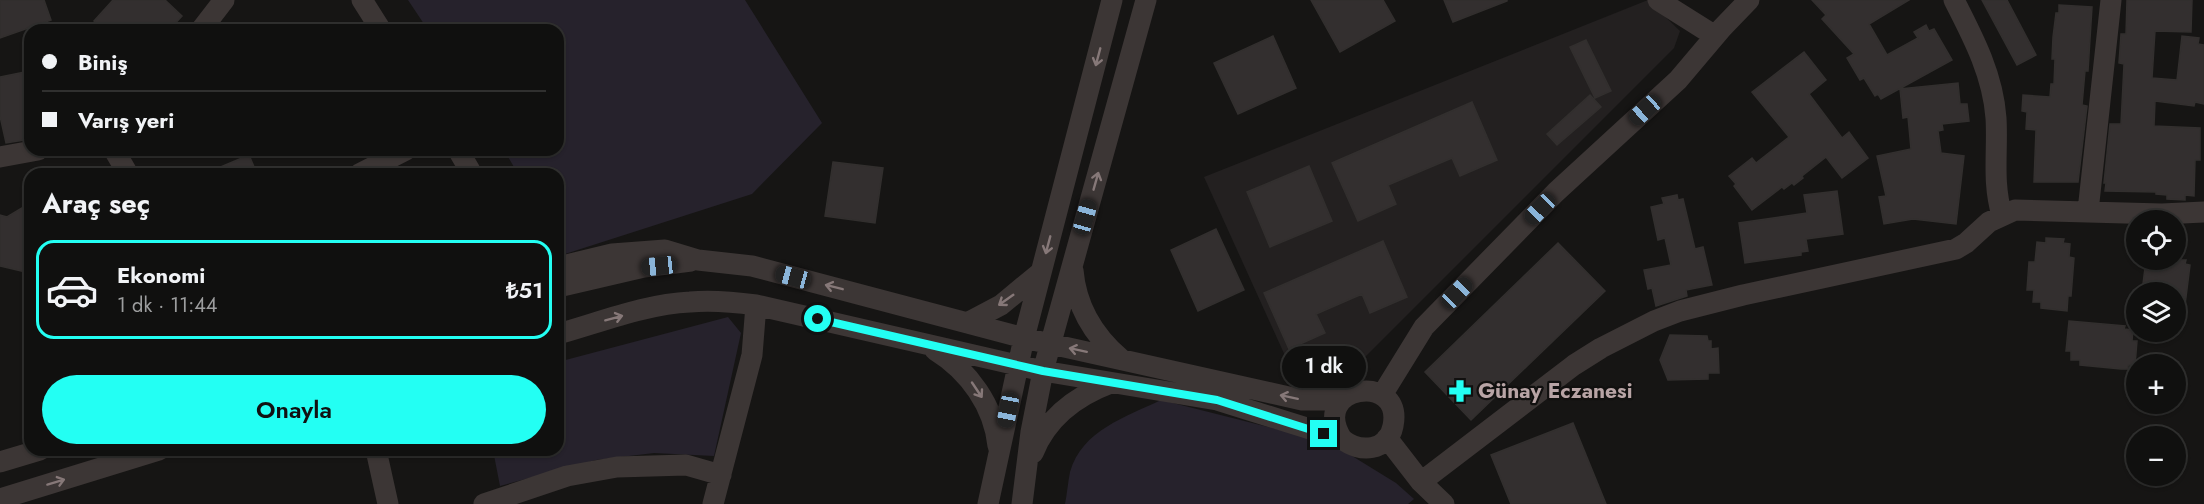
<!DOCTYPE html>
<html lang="tr">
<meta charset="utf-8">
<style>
body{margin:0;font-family:Jost,sans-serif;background:#1e1e1d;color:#f1f3f6;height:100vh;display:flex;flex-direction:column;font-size:22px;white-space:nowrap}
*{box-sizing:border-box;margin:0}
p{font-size:20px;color:#9c9d9e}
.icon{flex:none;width:33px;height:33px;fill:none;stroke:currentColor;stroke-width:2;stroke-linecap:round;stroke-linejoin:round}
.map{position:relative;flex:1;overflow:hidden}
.drawer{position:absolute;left:24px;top:168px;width:540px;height:288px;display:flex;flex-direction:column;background:#10100f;border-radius:18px;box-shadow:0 2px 4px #0004,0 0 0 2px #30302f}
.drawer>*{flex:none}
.banner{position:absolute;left:24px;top:24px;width:540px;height:132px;border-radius:18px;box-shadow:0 2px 4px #0004,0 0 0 2px #30302f;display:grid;align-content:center;height:132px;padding:0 18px;background:#10100f}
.fabs{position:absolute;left:2126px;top:210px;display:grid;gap:12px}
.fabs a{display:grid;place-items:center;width:60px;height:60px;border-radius:50%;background:#10100f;box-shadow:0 2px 4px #0004,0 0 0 2px #30302f;font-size:30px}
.end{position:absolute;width:27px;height:27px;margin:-14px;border:8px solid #23fff3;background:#111;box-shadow:0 0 0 3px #111}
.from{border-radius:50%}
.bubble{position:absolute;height:42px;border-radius:21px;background:#10100f;box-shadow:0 2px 4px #0004,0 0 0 2px #30302f;font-size:20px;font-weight:600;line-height:42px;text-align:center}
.car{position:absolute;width:18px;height:36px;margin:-18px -9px;border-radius:8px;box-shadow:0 0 4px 2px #0007;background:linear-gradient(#222 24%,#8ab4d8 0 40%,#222 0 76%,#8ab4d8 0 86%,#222 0)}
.banner b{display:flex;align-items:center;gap:21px;height:57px;font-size:22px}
.banner b+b{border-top:2px solid #30302f}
.banner i{width:15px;height:15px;background:#f1f3f6}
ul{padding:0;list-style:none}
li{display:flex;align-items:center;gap:18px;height:99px;margin:0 12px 9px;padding:0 6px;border:3px solid #30302f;border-radius:18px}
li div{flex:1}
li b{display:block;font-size:22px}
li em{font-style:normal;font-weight:600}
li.current{border-color:#23fff3}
li>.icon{width:54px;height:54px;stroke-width:1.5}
h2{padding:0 18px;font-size:27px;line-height:72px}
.cta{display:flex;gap:12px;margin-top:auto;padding:12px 18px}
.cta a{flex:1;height:69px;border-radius:36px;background:#23fff3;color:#111;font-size:24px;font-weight:600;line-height:69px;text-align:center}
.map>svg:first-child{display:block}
</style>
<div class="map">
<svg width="2204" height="504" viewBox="0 0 2204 504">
<rect width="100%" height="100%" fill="#161514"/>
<!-- built -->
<path fill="#232020" d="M 1648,0 L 1680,31 L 1674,48 L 1364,358 L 1334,378 L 1301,391 L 1204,177 Z"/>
<!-- green -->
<path fill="#26222c" d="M 408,0 L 745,0 L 822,123 L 752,194 L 565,254 L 558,242 L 558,174 L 518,174 L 504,150 L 558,150 L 558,30 L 428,30 Z
M 728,317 L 741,333 L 714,456 L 654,453 L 596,460 L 500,486 L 493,450 L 558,450 L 558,362 Z
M 1161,400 L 1331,443 L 1396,483 L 1414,499 L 1408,504 L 1065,504 C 1067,494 1068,482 1070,472 C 1082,430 1126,417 1161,400 Z"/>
<!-- building -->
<path fill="#332f2f" stroke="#322f2e" stroke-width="1.5" d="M 0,0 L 44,0 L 51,20 L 0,38 Z
M 113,0 L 165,0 L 182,16 L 169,30 L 104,30 L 94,21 Z
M 1311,0 L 1383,0 L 1395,21 L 1340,52 Z
M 1444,0 L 1507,0 L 1507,1 L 1453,22 Z
M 1812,0 L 1909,0 L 1869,24 L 1887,55 L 1918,38 L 1914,32 L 1926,25 L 1929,31 L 1934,29 L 1952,60 L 1881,99 L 1878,94 L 1875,96 L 1864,78 L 1860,80 L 1847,58 L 1854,54 L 1822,19 L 1826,15 Z
M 1982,0 L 2007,0 L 2036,55 L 2017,65 Z
M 2127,0 L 2192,0 L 2191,32 L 2155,31 L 2152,78 L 2177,80 L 2182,36 L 2199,38 L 2198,44 L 2204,45 L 2204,104 L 2195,102 L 2194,106 L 2155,101 L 2154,126 L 2200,128 L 2200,160 L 2195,160 L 2194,196 L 2185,195 L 2185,200 L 2167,199 L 2167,195 L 2156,194 L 2156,192 L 2105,191 L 2106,183 L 2104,183 L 2110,124 L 2121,124 L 2124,64 L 2119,63 L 2121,34 L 2126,34 Z
M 2059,5 L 2092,7 L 2088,71 L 2085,71 L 2082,105 L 2087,106 L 2078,182 L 2034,182 L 2036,130 L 2026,129 L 2027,112 L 2022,111 L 2023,95 L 2050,97 L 2051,84 L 2054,84 L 2055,59 L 2052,59 L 2053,37 L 2056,13 L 2059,13 Z
M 1273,36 L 1296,88 L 1238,114 L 1214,63 Z
M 1586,40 L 1611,91 L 1595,98 L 1570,47 Z
M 1804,52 L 1826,80 L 1809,94 L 1842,138 L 1849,132 L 1868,158 L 1842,178 L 1826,157 L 1802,176 L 1803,178 L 1794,185 L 1792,183 L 1784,189 L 1782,187 L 1752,210 L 1734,186 L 1736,184 L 1729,176 L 1752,158 L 1756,163 L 1789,137 L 1752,92 Z
M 30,71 L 30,139 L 6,143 L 0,116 L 0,77 Z
M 1958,83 L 1960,104 L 1967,104 L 1969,121 L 1942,124 L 1943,130 L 1938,131 L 1941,153 L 1964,156 L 1956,224 L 1913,219 L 1884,224 L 1879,197 L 1886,196 L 1877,156 L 1911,149 L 1908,117 L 1903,118 L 1900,89 Z
M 1590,95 L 1601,107 L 1557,145 L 1547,134 Z
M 1472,102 L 1497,160 L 1460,176 L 1452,158 L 1388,185 L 1396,204 L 1358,221 L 1332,163 Z
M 249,155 L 257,174 L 204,174 Z
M 833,162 L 883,168 L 875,223 L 825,216 Z
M 1309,166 L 1332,221 L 1270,247 L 1247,192 Z
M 1837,191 L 1843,234 L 1806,239 L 1808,251 L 1801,252 L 1801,255 L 1745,263 L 1739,223 L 1807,213 L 1804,195 Z
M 1677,195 L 1678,200 L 1683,199 L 1695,249 L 1703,247 L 1712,285 L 1686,290 L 1687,296 L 1656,306 L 1652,288 L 1648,289 L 1644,270 L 1671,265 L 1665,238 L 1658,240 L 1651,207 L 1664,204 L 1662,198 Z
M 30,203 L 30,273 L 0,266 L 0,215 L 7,217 Z
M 1216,229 L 1244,290 L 1198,311 L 1171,250 Z
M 2046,238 L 2064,239 L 2063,243 L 2070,244 L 2069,257 L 2074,258 L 2071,296 L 2068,296 L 2067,311 L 2041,308 L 2041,302 L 2033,302 L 2034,290 L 2027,290 L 2029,262 L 2035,262 L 2037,242 L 2046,243 Z
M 1383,241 L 1407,297 L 1370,313 L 1362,294 L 1316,314 L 1325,333 L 1289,349 L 1264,293 Z
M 1558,243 L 1605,291 L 1471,420 L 1425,372 Z
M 2146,260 L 2186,260 L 2185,264 L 2190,265 L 2183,321 L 2175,320 L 2175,292 L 2142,292 Z
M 2069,321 L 2125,326 L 2124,329 L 2133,330 L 2132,341 L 2137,341 L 2135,365 L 2128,365 L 2128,369 L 2121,369 L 2080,365 L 2080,360 L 2071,360 L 2071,351 L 2066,351 Z
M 1670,335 L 1707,336 L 1708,341 L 1711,341 L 1711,349 L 1718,348 L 1719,373 L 1708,373 L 1708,379 L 1668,380 L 1660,360 Z
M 1573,423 L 1606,504 L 1511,504 L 1491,455 Z"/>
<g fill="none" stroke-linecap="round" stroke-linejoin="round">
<!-- minor -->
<path stroke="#3c3635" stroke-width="21" d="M 362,0 L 381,30
M 1658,0 L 1715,36
M 1954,0 C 1973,37 1993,75 1996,118 C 1998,151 1992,182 2002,215
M 201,30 L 224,0
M 114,150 L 128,174
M 458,150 L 472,174
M 0,157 L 38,150
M 359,174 L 406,150
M 2088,211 L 2111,0
M 558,267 L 612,254 L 665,250 L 698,260 L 752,266 L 1024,338 L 1302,400 L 1328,400 L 1346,396
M 1073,270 C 1076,306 1094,336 1121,359
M 558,287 L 644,267 L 691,261
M 967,323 L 1001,305 L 1041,272
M 558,334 C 601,322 646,304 690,302 C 712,300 734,302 756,305 L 1043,371 L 1217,400 L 1342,439 C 1359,453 1388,452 1393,426 C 1404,371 1308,385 1342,439
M 935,350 C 969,371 994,406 998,446
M 1382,395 L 1424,327 L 1556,192 L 1678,80 L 1722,28 L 1749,0
M 1387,438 L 1421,482 L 1444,504
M 376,450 L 388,504
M 1033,453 C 1047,418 1076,396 1111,383
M 0,462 L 40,450
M 1421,482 L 1574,365 L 1601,348 L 1654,321 L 1680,311 L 1743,295 L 1956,249 L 1966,243 L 1989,222 L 2015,210 L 2162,214 L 2204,212
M 0,499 L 159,450
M 484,504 L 567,476 L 617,467 L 686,465 L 721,475
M 713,504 L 752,355 L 756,305
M 988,504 L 1024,338 L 1112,0
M 1022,504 L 1031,432 L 1043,371 L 1146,0"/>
</g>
<!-- one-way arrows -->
<defs><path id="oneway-shaft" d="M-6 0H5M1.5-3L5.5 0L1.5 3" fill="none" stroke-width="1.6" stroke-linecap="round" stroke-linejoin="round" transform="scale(1.5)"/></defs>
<g stroke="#867878">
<use href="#oneway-shaft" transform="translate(1098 57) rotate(105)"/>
<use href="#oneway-shaft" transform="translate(1096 181) rotate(-74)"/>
<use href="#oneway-shaft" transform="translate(1048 245) rotate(105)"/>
<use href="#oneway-shaft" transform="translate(834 287) rotate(-166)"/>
<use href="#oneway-shaft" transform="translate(1006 300) rotate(145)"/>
<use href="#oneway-shaft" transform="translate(614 318) rotate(-15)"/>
<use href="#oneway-shaft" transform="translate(1078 350) rotate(-168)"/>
<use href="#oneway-shaft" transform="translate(977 390) rotate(56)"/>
<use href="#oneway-shaft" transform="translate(1289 397) rotate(-168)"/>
<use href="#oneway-shaft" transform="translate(56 482) rotate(-17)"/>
</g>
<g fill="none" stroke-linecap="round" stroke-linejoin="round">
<!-- route -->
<path stroke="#23fff3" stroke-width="8" d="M 818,319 L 1043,371 L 1217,400 L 1324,434"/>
</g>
<!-- icons -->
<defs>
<g id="pharmacy-bare" transform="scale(1.8)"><path d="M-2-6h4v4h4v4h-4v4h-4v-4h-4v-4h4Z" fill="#23fff3" stroke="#11100f" stroke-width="2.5" paint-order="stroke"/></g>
</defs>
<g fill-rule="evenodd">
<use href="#pharmacy-bare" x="1460" y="391"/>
</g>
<g text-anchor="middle" stroke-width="4.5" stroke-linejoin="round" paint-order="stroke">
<!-- poi labels -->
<g font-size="21" font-weight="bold" fill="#b8a4a5" stroke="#11100f" text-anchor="start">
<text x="1478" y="398">Günay Eczanesi</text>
</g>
</g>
</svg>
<div class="fabs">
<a><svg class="icon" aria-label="locate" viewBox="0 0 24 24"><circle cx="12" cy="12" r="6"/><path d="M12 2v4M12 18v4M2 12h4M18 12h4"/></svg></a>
<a><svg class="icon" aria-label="layers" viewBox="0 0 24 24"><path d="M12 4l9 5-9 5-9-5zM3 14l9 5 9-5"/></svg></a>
<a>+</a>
<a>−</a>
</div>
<i class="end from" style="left:818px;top:319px"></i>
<i class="end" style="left:1324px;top:434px"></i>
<div class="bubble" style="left:1282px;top:346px;width:84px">1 dk</div>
<i class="car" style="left:1645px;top:110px;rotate:228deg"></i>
<i class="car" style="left:1540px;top:209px;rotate:224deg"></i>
<i class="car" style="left:1085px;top:217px;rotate:16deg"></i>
<i class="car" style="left:659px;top:266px;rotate:264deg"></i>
<i class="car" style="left:793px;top:277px;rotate:285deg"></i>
<i class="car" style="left:1457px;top:293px;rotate:44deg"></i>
<i class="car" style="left:1008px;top:410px;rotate:191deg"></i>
<div class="banner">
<b><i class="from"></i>Biniş</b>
<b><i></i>Varış yeri</b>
</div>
<section class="drawer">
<h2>Araç seç</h2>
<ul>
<li class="current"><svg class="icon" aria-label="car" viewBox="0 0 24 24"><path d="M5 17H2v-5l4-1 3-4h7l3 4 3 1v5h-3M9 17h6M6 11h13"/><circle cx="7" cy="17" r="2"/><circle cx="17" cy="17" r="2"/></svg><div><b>Ekonomi</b><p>1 dk · 11:44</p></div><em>₺51</em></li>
</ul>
<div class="cta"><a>Onayla</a></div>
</section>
</div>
